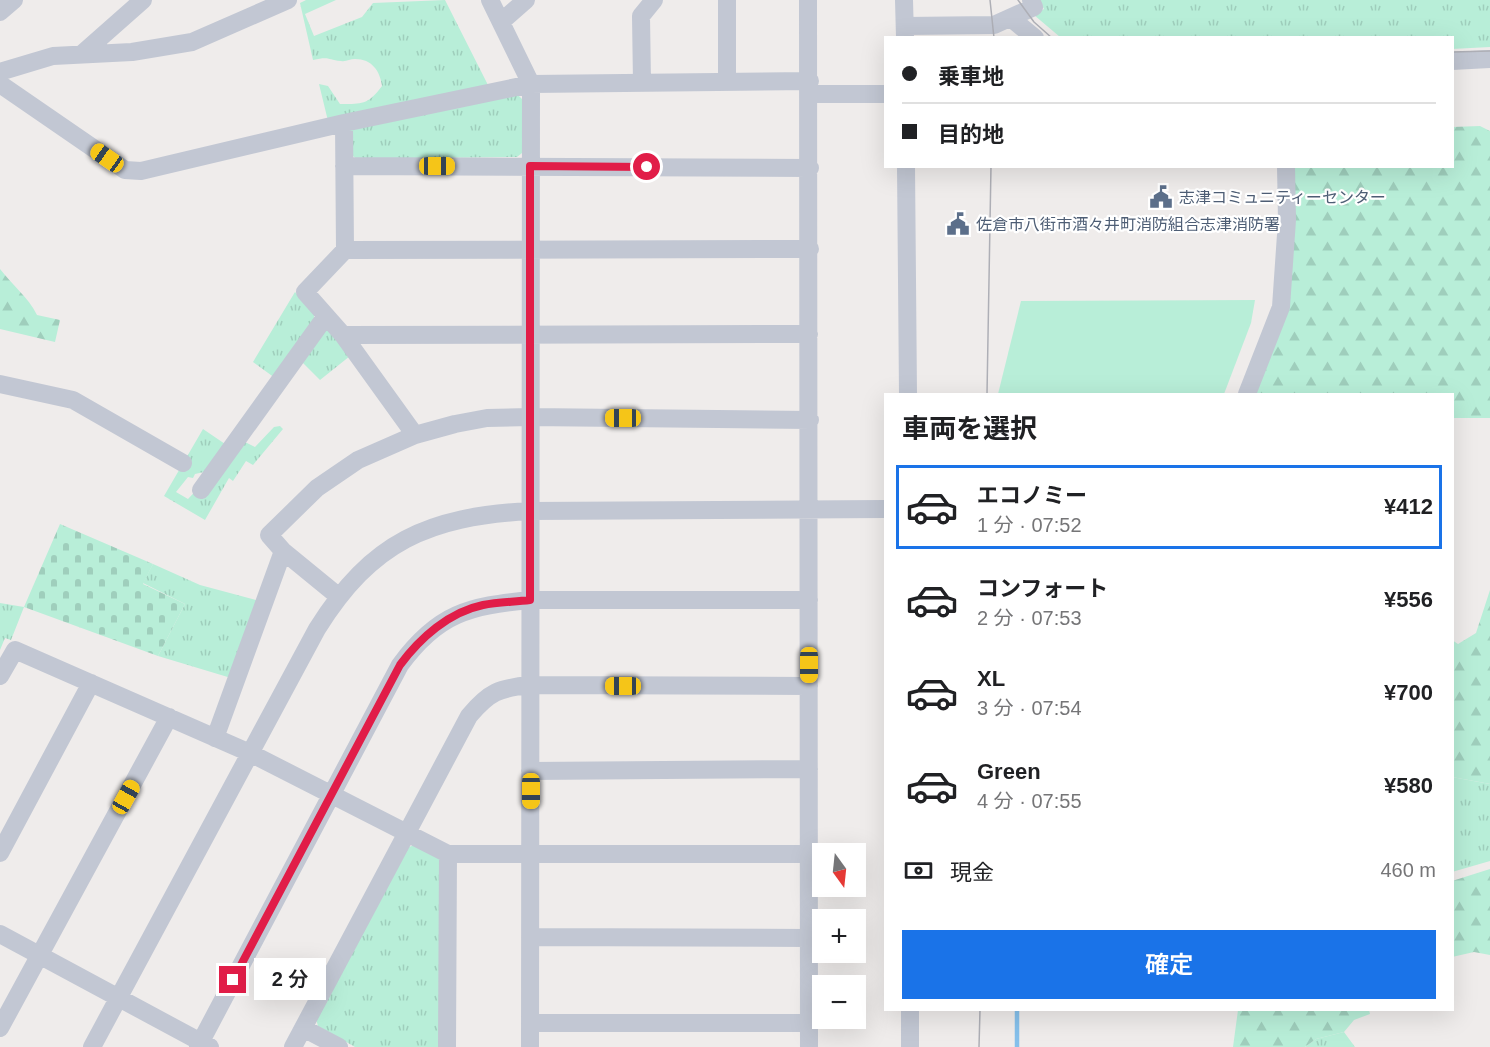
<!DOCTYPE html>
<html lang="ja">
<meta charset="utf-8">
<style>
body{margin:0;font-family:Helvetica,"Noto Sans JP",sans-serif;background:#f2f2f2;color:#202124;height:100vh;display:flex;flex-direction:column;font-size:22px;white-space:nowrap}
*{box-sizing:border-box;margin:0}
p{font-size:20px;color:#757577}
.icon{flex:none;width:33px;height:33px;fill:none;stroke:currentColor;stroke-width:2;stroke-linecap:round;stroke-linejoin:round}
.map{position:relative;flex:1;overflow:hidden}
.panel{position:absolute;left:884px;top:393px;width:570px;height:618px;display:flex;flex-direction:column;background:#fff;border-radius:0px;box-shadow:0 6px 24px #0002}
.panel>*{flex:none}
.top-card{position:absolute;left:884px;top:36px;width:570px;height:132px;border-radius:0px;box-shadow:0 6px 24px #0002;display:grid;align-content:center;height:132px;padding:0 18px;background:#fff}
.needle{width:39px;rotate:165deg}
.controls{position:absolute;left:812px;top:843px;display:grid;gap:12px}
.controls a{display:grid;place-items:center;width:54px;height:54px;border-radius:0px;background:#fff;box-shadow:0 6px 24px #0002;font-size:30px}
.end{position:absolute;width:27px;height:27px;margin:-14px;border:8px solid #e11d48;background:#fff;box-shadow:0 0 0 3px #fff}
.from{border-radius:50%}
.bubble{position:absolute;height:42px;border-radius:0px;background:#fff;box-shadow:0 6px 24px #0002;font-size:20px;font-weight:600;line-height:42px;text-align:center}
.car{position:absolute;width:18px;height:36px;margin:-18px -9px;border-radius:8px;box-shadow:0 0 4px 2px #0007;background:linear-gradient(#f5c518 24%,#345 0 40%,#f5c518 0 76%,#345 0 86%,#f5c518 0)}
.top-card b{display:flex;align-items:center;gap:21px;height:57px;font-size:22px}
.top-card b+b{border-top:2px solid #e0e0e0}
.top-card i{width:15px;height:15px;background:#202124}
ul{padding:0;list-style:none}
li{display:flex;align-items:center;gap:18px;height:84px;margin:0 12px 9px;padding:0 6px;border:3px solid transparent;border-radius:0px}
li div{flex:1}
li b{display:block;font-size:22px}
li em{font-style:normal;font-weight:600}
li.active{border-color:#1a73e8}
li>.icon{width:54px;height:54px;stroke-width:1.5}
h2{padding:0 18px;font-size:27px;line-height:72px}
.pay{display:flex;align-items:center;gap:15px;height:66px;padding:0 18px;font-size:22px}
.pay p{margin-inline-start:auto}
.cta{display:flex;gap:12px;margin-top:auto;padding:12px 18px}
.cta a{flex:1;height:69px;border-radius:0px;background:#1a73e8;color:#fff;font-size:24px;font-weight:600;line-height:69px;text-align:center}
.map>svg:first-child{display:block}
</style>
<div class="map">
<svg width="1490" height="1047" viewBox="0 0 1490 1047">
<defs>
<pattern id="grass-tufts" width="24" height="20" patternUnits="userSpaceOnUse" patternTransform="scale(1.5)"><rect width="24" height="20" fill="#b8eed8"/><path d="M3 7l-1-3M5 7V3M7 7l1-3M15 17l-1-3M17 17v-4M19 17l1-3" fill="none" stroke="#9fcebc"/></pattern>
<pattern id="forest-firs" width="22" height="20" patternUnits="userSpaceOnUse" patternTransform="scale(1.5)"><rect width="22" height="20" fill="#b8eed8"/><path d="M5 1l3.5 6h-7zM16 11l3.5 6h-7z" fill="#9fcebc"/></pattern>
<pattern id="cemetery-stones" width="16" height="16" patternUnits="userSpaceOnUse" patternTransform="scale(1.5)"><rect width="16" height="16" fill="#b8eed8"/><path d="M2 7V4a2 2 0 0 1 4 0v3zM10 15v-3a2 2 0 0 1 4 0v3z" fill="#9fcebc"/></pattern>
</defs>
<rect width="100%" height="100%" fill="#efeceb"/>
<!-- grass -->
<path fill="url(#grass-tufts)" d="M 306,0 L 336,0 L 305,14 L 314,36 L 362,17 L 373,3 L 445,0 L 490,89 L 328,121 L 319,84 L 328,86 L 340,104 C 362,104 368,105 382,86 C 380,71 372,59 355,59 C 350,59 346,62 341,61 C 327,60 330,56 313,60 L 300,3 Z
M 1039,0 L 1490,0 L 1490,47 L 1452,49 L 1452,38 L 1060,37 L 1034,15 L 1044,9 Z
M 516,93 L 522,99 L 522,153 L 517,157 L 357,159 L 350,154 L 350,130 Z
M 295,292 L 314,313 L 314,319 L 275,378 L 253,362 Z
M 330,330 L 350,356 L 320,380 L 301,361 L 322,331 Z
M 280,426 L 283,429 L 253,465 L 246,461 L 233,481 L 229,478 L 205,520 L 164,496 L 203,429 L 228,446 L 204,472 L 195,474 L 193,478 L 188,477 L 176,492 L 188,499 L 243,441 L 255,447 L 274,427 Z
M 153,564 L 200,585 L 260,601 L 231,678 L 158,656 L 185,604 L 143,583 Z
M 0,603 L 24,607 L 11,640 L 5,638 L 0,650 Z
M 1452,777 L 1490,784 L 1490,861 L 1452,872 Z
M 417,844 L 441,860 L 440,1047 L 355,1047 L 318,1026 L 316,1019 L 409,847 Z
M 1344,1032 L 1355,1047 L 1305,1047 L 1316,1039 Z"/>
<!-- forest -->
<path fill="url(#forest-firs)" d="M 1480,126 L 1490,131 L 1490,418 L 1452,418 L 1452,394 L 1253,394 L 1279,328 L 1293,167 L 1452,166 L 1452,127 Z
M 0,269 C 13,286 28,297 37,315 L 60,320 L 55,342 L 0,329 Z
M 1490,590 L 1490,784 L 1452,777 L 1452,640 L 1458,644 L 1476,633 Z
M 1490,869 L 1490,955 L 1474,952 L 1452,957 L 1452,881 Z
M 1238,1010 L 1369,1010 L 1370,1014 L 1354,1020 L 1344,1032 L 1316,1039 L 1305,1047 L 1233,1047 Z"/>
<!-- cemetery -->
<path fill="url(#cemetery-stones)" d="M 60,524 L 153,564 L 143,584 L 185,604 L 158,656 L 24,607 Z"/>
<!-- pitch -->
<path fill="#b8eed8" d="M 1255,300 L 1251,323 L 1224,394 L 998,394 L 1021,301 Z"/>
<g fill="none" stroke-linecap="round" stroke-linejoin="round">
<!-- stream -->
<path stroke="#85c0eb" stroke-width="4.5" d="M 1017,1047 L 1017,1010"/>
<!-- minor -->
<path stroke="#c2c7d3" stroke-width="18" d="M 490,0 L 531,84 L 530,1047
M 808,0 L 809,1047
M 904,0 L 905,37
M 0,12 L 14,0
M 1012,19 L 1035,38
M 501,22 L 526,0
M 905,26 L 994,25 L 1034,7 L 1031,0
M 83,53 L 143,0
M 1452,61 L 1490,59
M 0,72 L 53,56 L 132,52 L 192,42 L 288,0
M 727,82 L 727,0
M 642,83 L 641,16 L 654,0
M 0,84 L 125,170 L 141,171 L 344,123 L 531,84 L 810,81
M 810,94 L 885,94
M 344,123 L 345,250 L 305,292 L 343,335 L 415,435
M 344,166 L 810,168
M 906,166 L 908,394
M 345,250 L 810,249
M 343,335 L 809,334
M 0,384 L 73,400 L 183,463
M 1247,394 L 1281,307 L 1287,220 L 1286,166
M 201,490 L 326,316
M 338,596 L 283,551 L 269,535 L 317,488 L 358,460 L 415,435 L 455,424 L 487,418 L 530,417 L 810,420
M 0,676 L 15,650 L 250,753 L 448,854 L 447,1047
M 215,738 L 283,551
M 530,771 L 809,769
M 0,853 L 91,683
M 448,854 L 809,854
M 0,934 L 210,1047
M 530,937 L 809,938
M 910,1010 L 910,1047
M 530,1023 L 809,1023
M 0,1028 L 169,717
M 303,1028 L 339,1047
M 92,1047 L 317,629 C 372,541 428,517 529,511 L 885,509
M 198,1047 L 400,665 C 438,613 469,606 530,600 L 809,600
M 293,1047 L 469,716 C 489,692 499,688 530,685 L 809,686"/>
<!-- tram -->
<path stroke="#aeafb6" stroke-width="1.5" d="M 990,0 L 994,38
M 1018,0 L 1034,22 L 1052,38
M 1452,52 L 1490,51
M 987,394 L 991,166
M 979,1047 L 980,1010"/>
</g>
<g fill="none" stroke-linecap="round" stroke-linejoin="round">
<!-- route -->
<path stroke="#e11d48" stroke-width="8" d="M 233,980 L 400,665 C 420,638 449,612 483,605 C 498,602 514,602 530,600 L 530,166 L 647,167"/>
</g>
<!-- icons -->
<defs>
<g id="civic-bare" transform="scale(1.8)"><path d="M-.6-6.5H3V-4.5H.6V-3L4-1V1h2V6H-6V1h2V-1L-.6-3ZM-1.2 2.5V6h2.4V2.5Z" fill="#5c6f8a" stroke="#fff" stroke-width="2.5" paint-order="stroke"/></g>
</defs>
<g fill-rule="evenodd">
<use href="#civic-bare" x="1161" y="197"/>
<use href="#civic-bare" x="958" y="224"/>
</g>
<g text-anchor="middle" stroke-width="4.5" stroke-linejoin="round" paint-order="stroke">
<!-- service labels -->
<g font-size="16" fill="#4e5e75" stroke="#fff" text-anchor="start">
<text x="1179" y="203">志津コミュニティーセンター</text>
<text x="976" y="230">佐倉市八街市酒々井町消防組合志津消防署</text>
</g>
</g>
</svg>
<div class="controls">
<a><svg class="needle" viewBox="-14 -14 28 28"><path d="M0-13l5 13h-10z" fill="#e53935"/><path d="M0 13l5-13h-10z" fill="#757577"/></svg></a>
<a>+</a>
<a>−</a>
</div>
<i class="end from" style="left:647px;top:167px"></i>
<i class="end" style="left:233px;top:980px"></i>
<div class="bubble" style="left:254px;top:958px;width:72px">2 分</div>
<i class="car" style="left:107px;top:158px;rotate:305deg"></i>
<i class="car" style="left:437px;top:166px;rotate:90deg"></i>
<i class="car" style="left:623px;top:418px;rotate:270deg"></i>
<i class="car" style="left:809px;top:665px;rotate:180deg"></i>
<i class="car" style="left:623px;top:686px;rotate:270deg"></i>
<i class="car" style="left:531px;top:791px;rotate:180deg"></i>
<i class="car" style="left:126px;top:797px;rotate:29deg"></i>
<div class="top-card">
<b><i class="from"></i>乗車地</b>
<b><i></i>目的地</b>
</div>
<section class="panel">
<h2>車両を選択</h2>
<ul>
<li class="active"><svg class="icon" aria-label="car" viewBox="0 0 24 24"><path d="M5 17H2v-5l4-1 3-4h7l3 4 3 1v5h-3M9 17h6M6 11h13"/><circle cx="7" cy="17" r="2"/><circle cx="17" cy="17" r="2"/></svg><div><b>エコノミー</b><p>1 分 · 07:52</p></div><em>¥412</em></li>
<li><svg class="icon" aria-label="car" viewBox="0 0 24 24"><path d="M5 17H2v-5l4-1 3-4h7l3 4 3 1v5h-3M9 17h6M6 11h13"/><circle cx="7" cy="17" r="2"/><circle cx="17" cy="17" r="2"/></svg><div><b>コンフォート</b><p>2 分 · 07:53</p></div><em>¥556</em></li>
<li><svg class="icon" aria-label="car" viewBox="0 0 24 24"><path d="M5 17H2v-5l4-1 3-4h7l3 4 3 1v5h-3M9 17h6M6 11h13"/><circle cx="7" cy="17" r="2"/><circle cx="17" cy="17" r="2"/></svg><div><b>XL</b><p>3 分 · 07:54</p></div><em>¥700</em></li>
<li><svg class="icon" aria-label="car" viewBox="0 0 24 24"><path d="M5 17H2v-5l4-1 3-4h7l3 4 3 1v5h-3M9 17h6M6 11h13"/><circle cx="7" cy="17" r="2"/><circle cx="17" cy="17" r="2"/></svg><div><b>Green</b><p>4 分 · 07:55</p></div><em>¥580</em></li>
</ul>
<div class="pay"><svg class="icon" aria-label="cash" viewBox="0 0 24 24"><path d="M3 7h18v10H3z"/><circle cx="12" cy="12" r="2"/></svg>現金<p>460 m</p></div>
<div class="cta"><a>確定</a></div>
</section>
</div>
